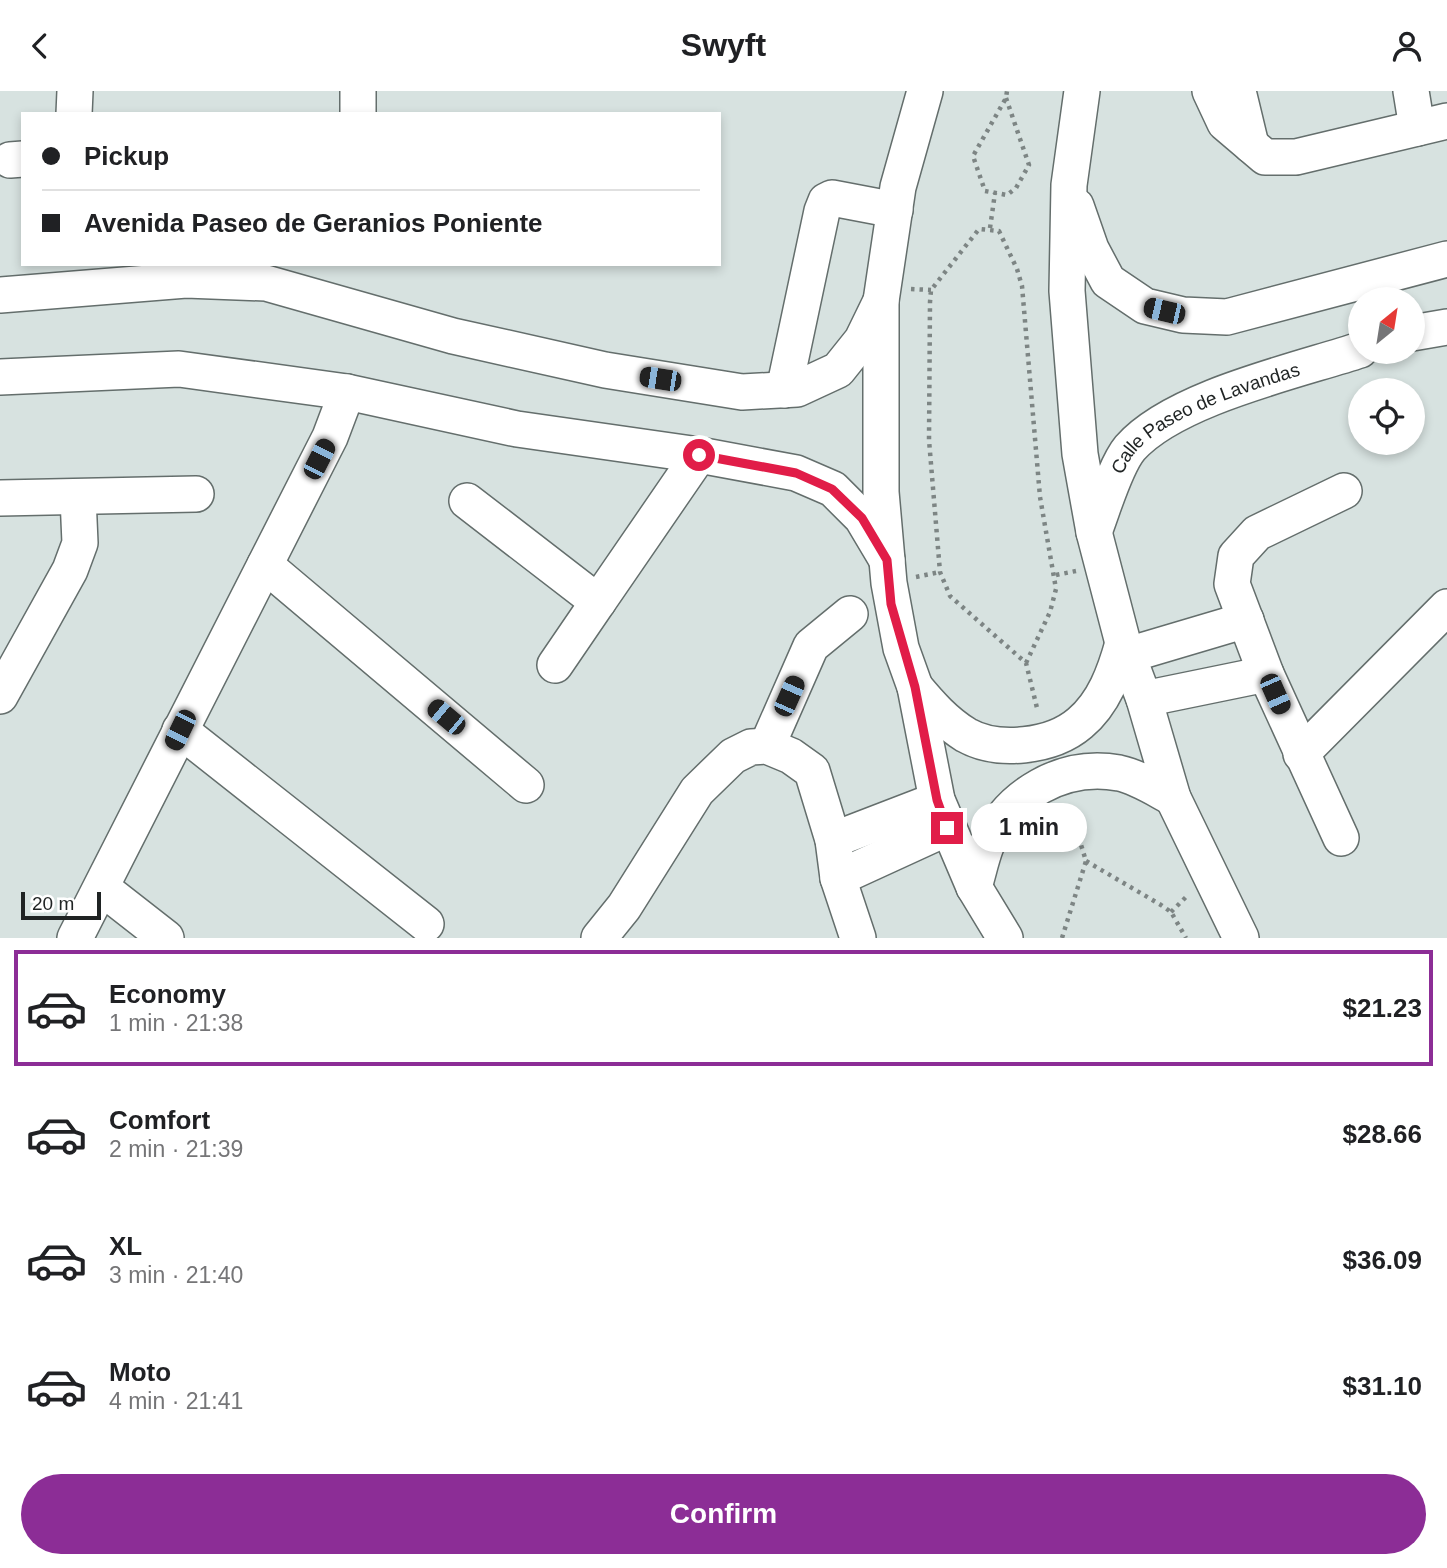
<!DOCTYPE html>
<meta charset="utf-8">
<style>
body{margin:0;font-family:Helvetica,sans-serif;background:#f6f6f6;color:#202124;height:100vh;display:flex;flex-direction:column;font-size:26px;white-space:nowrap}
*{box-sizing:border-box;margin:0}
p{font-size:23px;color:#757577}
.icon{flex:none;width:38px;height:38px;fill:none;stroke:currentColor;stroke-width:2;stroke-linecap:round;stroke-linejoin:round}
.map{position:relative;height:847px;overflow:hidden}
.details{display:flex;flex-direction:column;background:#fff;flex:1}
.details>*{flex:none}
.hud{position:absolute;left:21px;top:21px;width:700px;height:154px;border-radius:0px;box-shadow:0 4px 10px #0003;display:grid;align-content:center;height:154px;padding:0 21px;background:#fff}
.needle{width:46px;rotate:30deg}
.tools{position:absolute;left:1348px;top:196px;display:grid;gap:14px}
.tools a{display:grid;place-items:center;width:77px;height:77px;border-radius:50%;background:#fff;box-shadow:0 4px 10px #0003;font-size:35px}
.scale{position:absolute;left:21px;bottom:18px;width:80px;box-sizing:border-box;padding-left:7px;border:4px solid #1f2323;border-top:0;font-size:19px;line-height:24px;white-space:nowrap;color:#1f2323;-webkit-text-stroke:5px #fff;paint-order:stroke}
.end{position:absolute;width:32px;height:32px;margin:-16px;border:9px solid #e11d48;background:#fff;box-shadow:0 0 0 4px #fff}
.from{border-radius:50%}
.bubble{position:absolute;height:49px;border-radius:24px;background:#fff;box-shadow:0 4px 10px #0003;font-size:23px;font-weight:600;line-height:49px;text-align:center}
.car{position:absolute;width:21px;height:42px;margin:-21px -10px;border-radius:9px;box-shadow:0 0 5px 2px #0007;background:linear-gradient(#222 24%,#8ab4d8 0 40%,#222 0 76%,#8ab4d8 0 86%,#222 0)}
.hud b{display:flex;align-items:center;gap:24px;height:66px;font-size:26px}
.hud b+b{border-top:2px solid #e0e0e0}
.hud i{width:18px;height:18px;background:#202124}
ul{padding:12px 0 0;list-style:none}
li{display:flex;align-items:center;gap:21px;height:116px;margin:0 14px 10px;padding:0 7px;border:4px solid transparent;border-radius:0px}
li div{flex:1}
li b{display:block;font-size:26px}
li em{font-style:normal;font-weight:600}
li.active{border-color:#8c2d96}
li>.icon{width:63px;height:63px;stroke-width:1.5}
.primary-button{display:flex;gap:14px;margin-top:auto;padding:14px 21px}
.primary-button a{flex:1;height:80px;border-radius:42px;background:#8c2d96;color:#fff;font-size:28px;font-weight:600;line-height:80px;text-align:center}
header{display:flex;justify-content:space-between;align-items:center;height:91px;padding:0 21px;background:#fff;font-size:32px;font-weight:600}
.map>svg:first-child{display:block}
</style>
<header><svg class="icon" aria-label="back" viewBox="0 0 24 24"><path d="M15 5l-7 7 7 7"/></svg>Swyft<svg class="icon" aria-label="person" viewBox="0 0 24 24"><circle cx="12" cy="8" r="4"/><path d="M4 21q1-7 8-7t8 7"/></svg></header>
<div class="map">
<svg width="1447" height="847" viewBox="0 0 1447 847">
<rect width="100%" height="100%" fill="#d7e2e0"/>
<g fill="none" stroke-linecap="round" stroke-linejoin="round">
<!-- minor casing -->
<g stroke="#646e6c" stroke-width="38">
<g id="minor">
<path d="M 925,0 L 898,96 L 881,210 L 881,401 L 889,492 L 901,557 L 915,596 L 937,709 L 974,796 L 1005,847"/>
<path d="M 1082,0 L 1069,94 L 1067,200 L 1080,363 L 1094,441 L 1123,552 L 1144,608 L 1173,707 L 1241,847"/>
<path d="M 1210,0 L 1225,32 L 1265,66 L 1296,66 L 1447,30"/>
<path d="M 1238,0 L 1251,54"/>
<path d="M 1411,0 L 1417,37"/>
<path d="M 74,23 L 75,0"/>
<path d="M 358,23 L 358,0"/>
<path d="M 10,69 L 23,68"/>
<path d="M 1076,115 L 1091,158 L 1108,190 L 1145,215 L 1183,224 L 1227,226 L 1447,168"/>
<path d="M 0,204 L 186,189 L 266,192 L 453,245 L 605,279 L 742,301 L 797,298 L 838,279 L 862,249 L 881,210"/>
<path d="M 1412,242 L 1447,236"/>
<path d="M 0,286 L 179,278 L 347,301 L 517,338 L 699,364 L 796,382 L 833,398 L 862,427 L 887,469"/>
<path d="M 784,299 L 822,120 L 826,110 L 832,107 L 895,119"/>
<path d="M 0,407 L 196,403"/>
<path d="M 467,410 L 598,511 L 699,364"/>
<path id="s1" d="M 1094,441 C 1103,418 1115,375 1130,357 C 1174,307 1296,280 1360,259"/>
<path d="M 265,474 L 526,694"/>
<path d="M 1128,564 L 1246,529"/>
<path d="M 555,574 L 598,511"/>
<path d="M 915,596 C 930,614 945,631 966,644 C 998,662 1052,656 1080,632 C 1104,612 1115,581 1123,552"/>
<path d="M 0,605 L 70,479 L 80,452 L 78,406"/>
<path d="M 1144,608 L 1266,583"/>
<path d="M 180,639 L 426,833"/>
<path d="M 767,655 L 811,555 L 850,523"/>
<path d="M 1301,663 L 1447,516"/>
<path d="M 1341,747 L 1266,583 L 1232,493 L 1236,465 L 1257,442 L 1344,400"/>
<path d="M 833,749 L 937,709"/>
<path d="M 838,787 L 947,737"/>
<path d="M 974,796 C 978,783 981,768 986,755 C 1009,703 1063,672 1119,682 C 1138,686 1156,698 1173,707"/>
<path d="M 102,797 L 166,847"/>
<path d="M 75,847 L 330,346 L 347,301"/>
<path d="M 599,847 L 624,816 L 697,700 L 733,665 L 751,656 L 767,655 L 791,665 L 812,680 L 833,749 L 838,787 L 858,847"/>
</g>
</g>
<!-- path -->
<path stroke="#7d8584" stroke-width="4.5" stroke-dasharray="3.5 5" stroke-linecap="butt" d="M 1006,7 L 1029,74 L 1016,97 L 1007,104 L 985,100 L 973,65 L 1006,7 L 1007,0
M 990,137 L 995,102
M 911,198 L 931,199
M 1056,484 L 1076,480
M 916,486 L 940,481
M 1026,572 L 1050,521 L 1056,498 L 1040,406 L 1022,195 L 1017,178 L 999,140 L 979,138 L 931,199 L 930,211 L 929,349 L 940,481 L 950,505 L 1026,572 L 1038,621
M 1086,770 L 1161,814 L 1171,821 L 1186,847
M 1171,821 L 1187,805
M 1062,847 L 1086,770 L 1069,715"/>
<!-- minor -->
<use href="#minor" stroke="#fff" stroke-width="35"/>
</g>
<g fill="none" stroke-linecap="round" stroke-linejoin="round">
<!-- route -->
<path stroke="#e11d48" stroke-width="9" d="M 699,364 L 796,382 L 832,398 L 862,427 L 887,469 L 891,513 L 915,596 L 937,709 L 947,737"/>
</g>
<g text-anchor="middle" stroke-width="7" stroke-linejoin="round" paint-order="stroke">
<!-- street labels -->
<g font-size="19" fill="#1f2323" stroke="#fff">
<text dy="7" stroke="none"><textPath href="#s1" startOffset="172">Calle Paseo de Lavandas</textPath></text>
</g>
</g>
</svg>
<div class="tools">
<a><svg class="needle" viewBox="-14 -14 28 28"><path d="M0-13l5 13h-10z" fill="#e53935"/><path d="M0 13l5-13h-10z" fill="#757577"/></svg></a>
<a><svg class="icon" aria-label="locate" viewBox="0 0 24 24"><circle cx="12" cy="12" r="6"/><path d="M12 2v4M12 18v4M2 12h4M18 12h4"/></svg></a>
</div>
<div class="scale">20 m</div>
<i class="end from" style="left:699px;top:364px"></i>
<i class="end" style="left:947px;top:737px"></i>
<div class="bubble" style="left:971px;top:712px;width:116px">1 min</div>
<i class="car" style="left:1164px;top:220px;rotate:283deg"></i>
<i class="car" style="left:660px;top:288px;rotate:279deg"></i>
<i class="car" style="left:319px;top:368px;rotate:27deg"></i>
<i class="car" style="left:1275px;top:603px;rotate:156deg"></i>
<i class="car" style="left:789px;top:605px;rotate:24deg"></i>
<i class="car" style="left:446px;top:626px;rotate:310deg"></i>
<i class="car" style="left:180px;top:639px;rotate:206deg"></i>
<div class="hud">
<b><i class="from"></i>Pickup</b>
<b><i></i>Avenida Paseo de Geranios Poniente</b>
</div>
</div>
<section class="details">
<ul>
<li class="active"><svg class="icon" aria-label="car" viewBox="0 0 24 24"><path d="M5 17H2v-5l4-1 3-4h7l3 4 3 1v5h-3M9 17h6M6 11h13"/><circle cx="7" cy="17" r="2"/><circle cx="17" cy="17" r="2"/></svg><div><b>Economy</b><p>1 min · 21:38</p></div><em>$21.23</em></li>
<li><svg class="icon" aria-label="car" viewBox="0 0 24 24"><path d="M5 17H2v-5l4-1 3-4h7l3 4 3 1v5h-3M9 17h6M6 11h13"/><circle cx="7" cy="17" r="2"/><circle cx="17" cy="17" r="2"/></svg><div><b>Comfort</b><p>2 min · 21:39</p></div><em>$28.66</em></li>
<li><svg class="icon" aria-label="car" viewBox="0 0 24 24"><path d="M5 17H2v-5l4-1 3-4h7l3 4 3 1v5h-3M9 17h6M6 11h13"/><circle cx="7" cy="17" r="2"/><circle cx="17" cy="17" r="2"/></svg><div><b>XL</b><p>3 min · 21:40</p></div><em>$36.09</em></li>
<li><svg class="icon" aria-label="car" viewBox="0 0 24 24"><path d="M5 17H2v-5l4-1 3-4h7l3 4 3 1v5h-3M9 17h6M6 11h13"/><circle cx="7" cy="17" r="2"/><circle cx="17" cy="17" r="2"/></svg><div><b>Moto</b><p>4 min · 21:41</p></div><em>$31.10</em></li>
</ul>
<div class="primary-button"><a>Confirm</a></div>
</section>
